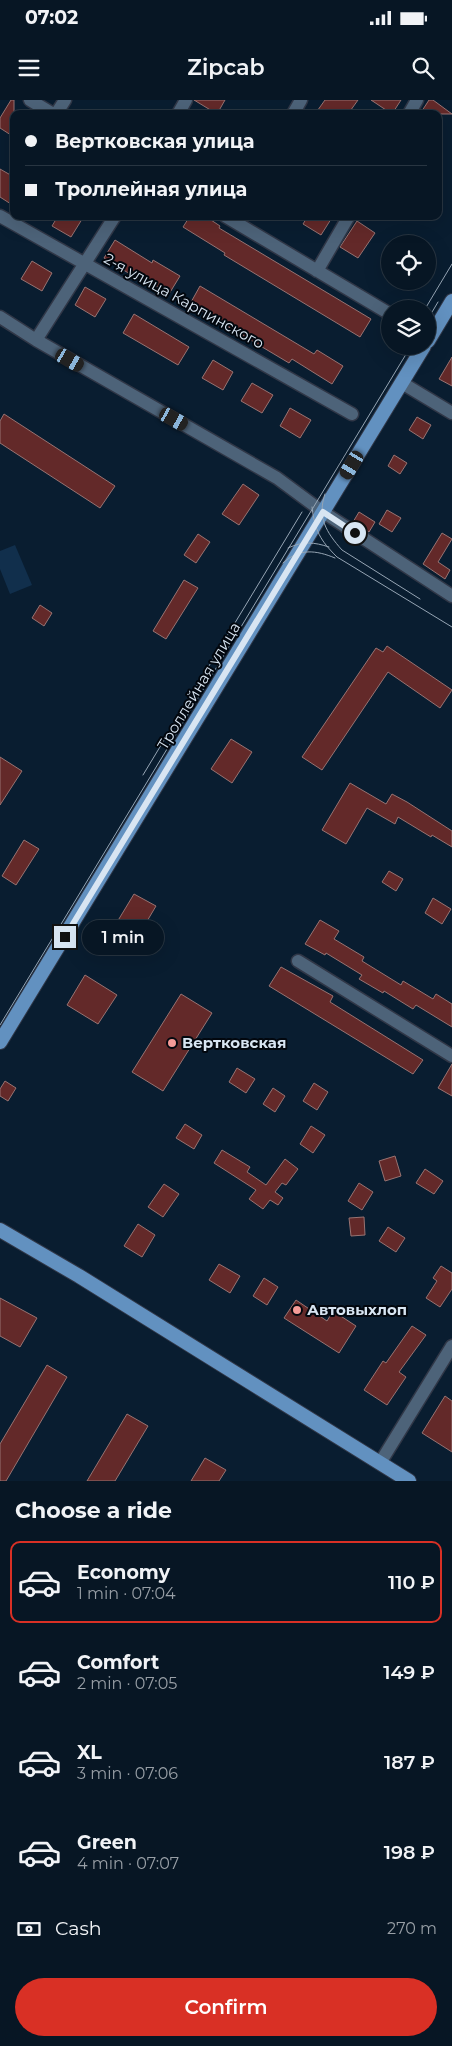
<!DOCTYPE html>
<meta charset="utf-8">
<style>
body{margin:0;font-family:Montserrat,sans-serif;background:#101f2c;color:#f1f3f6;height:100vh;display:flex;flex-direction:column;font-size:19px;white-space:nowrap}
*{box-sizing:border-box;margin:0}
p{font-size:16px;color:#989fa6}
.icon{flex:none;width:28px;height:28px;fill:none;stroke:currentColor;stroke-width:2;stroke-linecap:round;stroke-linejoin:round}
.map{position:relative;height:1381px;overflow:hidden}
.panel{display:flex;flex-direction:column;background:#071624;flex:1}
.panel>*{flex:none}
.hud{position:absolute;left:10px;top:10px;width:432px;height:110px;border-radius:10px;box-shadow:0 5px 20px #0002,0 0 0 1px #283541;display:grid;align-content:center;height:110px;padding:0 15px;background:#071624}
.controls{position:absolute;left:381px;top:135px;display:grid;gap:10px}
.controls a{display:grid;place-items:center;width:55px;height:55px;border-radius:50%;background:#071624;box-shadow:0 5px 20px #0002,0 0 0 1px #283541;font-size:25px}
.end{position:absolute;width:22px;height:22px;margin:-11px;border:6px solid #d8e5f2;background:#111;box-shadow:0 0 0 2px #111}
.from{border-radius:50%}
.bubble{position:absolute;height:35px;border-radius:18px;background:#071624;box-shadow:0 5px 20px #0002,0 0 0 1px #283541;font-size:16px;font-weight:600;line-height:35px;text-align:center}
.car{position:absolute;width:15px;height:30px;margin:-15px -8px;border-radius:6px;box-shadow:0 0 4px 1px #0007;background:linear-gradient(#222 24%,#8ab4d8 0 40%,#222 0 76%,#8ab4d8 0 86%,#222 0)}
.hud b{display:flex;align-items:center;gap:18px;height:48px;font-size:19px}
.hud b+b{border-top:1px solid #283541}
.hud i{width:12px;height:12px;background:#f1f3f6}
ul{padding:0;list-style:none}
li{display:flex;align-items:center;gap:15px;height:82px;margin:0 10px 8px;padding:0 5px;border:2px solid transparent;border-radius:10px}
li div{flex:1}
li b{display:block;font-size:19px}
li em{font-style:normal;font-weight:600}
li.active{border-color:#d93025}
li>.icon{width:45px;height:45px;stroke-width:1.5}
h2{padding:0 15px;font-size:22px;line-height:60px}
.pay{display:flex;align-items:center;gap:12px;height:55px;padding:0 15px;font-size:19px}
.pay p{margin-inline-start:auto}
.cta{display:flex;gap:10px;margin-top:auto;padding:10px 15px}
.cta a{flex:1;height:58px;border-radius:30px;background:#d93025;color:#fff;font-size:20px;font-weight:600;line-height:58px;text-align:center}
.status{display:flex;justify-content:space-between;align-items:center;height:35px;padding:0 25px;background:#071624;direction:ltr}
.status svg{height:14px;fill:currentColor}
header{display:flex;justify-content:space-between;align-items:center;height:65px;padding:0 15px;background:#071624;font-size:22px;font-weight:600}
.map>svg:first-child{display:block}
</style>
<div class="status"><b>07:02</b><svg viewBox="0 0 49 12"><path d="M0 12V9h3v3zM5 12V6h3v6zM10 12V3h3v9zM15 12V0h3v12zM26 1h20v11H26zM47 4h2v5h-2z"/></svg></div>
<header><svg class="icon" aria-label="menu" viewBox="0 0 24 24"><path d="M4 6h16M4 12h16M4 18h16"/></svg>Zipcab<svg class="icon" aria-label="search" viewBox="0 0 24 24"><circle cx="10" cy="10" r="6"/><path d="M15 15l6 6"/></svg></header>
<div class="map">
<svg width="452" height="1381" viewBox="0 0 452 1381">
<rect width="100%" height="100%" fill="#091d30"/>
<!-- green -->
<path fill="#112f4c" d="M 15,445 L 32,485 L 10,494 L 0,469 L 0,451 Z"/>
<!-- building -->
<path fill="#632929" stroke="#977372" d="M 11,0 L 14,0 L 14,37 L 0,28 L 0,18 Z
M 194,0 L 225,0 L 217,14 Z
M 325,0 L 358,0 L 348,14 L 315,14 Z
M 371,0 L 401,0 L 392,14 Z
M 429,0 L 433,0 L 452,14 L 420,14 Z
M 0,69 L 14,77 L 14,106 L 0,97 Z
M 58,116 L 84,116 L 71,137 L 52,126 Z
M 190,116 L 205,116 L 220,126 L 219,128 L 371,219 L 360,237 L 224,155 L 225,153 L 183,127 Z
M 308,116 L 333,116 L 321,135 L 303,124 Z
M 357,121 L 375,133 L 358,158 L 340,147 Z
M 115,140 L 152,163 L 153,160 L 180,176 L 169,194 L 132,171 L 130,174 L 104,158 Z
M 32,161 L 52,173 L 42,191 L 21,179 Z
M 200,186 L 314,254 L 317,250 L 343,266 L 332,284 L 292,259 L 289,263 L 190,204 Z
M 85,187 L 106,199 L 95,217 L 75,205 Z
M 134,214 L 189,247 L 178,265 L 123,233 Z
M 452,257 L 452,286 L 439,279 Z
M 213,260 L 233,272 L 223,290 L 202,278 Z
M 252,283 L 273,295 L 262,313 L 241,301 Z
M 290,308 L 311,320 L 300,338 L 280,326 Z
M 4,314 L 115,386 L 100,408 L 0,343 L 0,321 Z
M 417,317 L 431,325 L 423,339 L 409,330 Z
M 394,355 L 407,363 L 400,374 L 388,366 Z
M 243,384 L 259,395 L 239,425 L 222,414 Z
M 387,410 L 401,418 L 392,432 L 379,424 Z
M 359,412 L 375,422 L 369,432 L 353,422 Z
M 442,433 L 452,439 L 438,462 L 450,470 L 445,479 L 423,464 Z
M 198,434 L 210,442 L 196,463 L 184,455 Z
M 184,480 L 198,488 L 166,539 L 153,531 Z
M 40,505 L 52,513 L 44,526 L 32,518 Z
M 387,546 L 452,590 L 440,608 L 388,572 L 322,670 L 302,657 L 376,548 L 383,552 Z
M 231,639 L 252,652 L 232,683 L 211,669 Z
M 0,657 L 22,671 L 0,705 Z
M 350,683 L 386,704 L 392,694 L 407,702 L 452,731 L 452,747 L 432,735 L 431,737 L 398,717 L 395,724 L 367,708 L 346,744 L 322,730 Z
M 24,740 L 39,749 L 16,785 L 2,776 Z
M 389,771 L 403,779 L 396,791 L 382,782 Z
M 134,794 L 156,806 L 127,855 L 105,842 Z
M 433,798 L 451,809 L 442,824 L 425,813 Z
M 320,820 L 339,831 L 334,839 L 364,857 L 362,861 L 401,885 L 403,881 L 433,899 L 436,894 L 452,904 L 452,927 L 416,905 L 413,909 L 384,891 L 383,893 L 359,879 L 362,875 L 326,853 L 325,855 L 305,844 Z
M 281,867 L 333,896 L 330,902 L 423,960 L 413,974 L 269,886 Z
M 85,875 L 117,895 L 98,924 L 67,905 Z
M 181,894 L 212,913 L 163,991 L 132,972 Z
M 452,964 L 452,996 L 438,988 Z
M 237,968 L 255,979 L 246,993 L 229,982 Z
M 5,981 L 16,988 L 8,1001 L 0,996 L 0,989 Z
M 314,983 L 328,992 L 317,1010 L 303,1001 Z
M 273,988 L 285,996 L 275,1012 L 263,1004 Z
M 185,1024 L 202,1035 L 194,1049 L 176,1038 Z
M 311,1026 L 325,1035 L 313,1053 L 300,1044 Z
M 222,1050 L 250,1067 L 247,1072 L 266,1085 L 285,1059 L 298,1069 L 286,1085 L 282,1083 L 275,1092 L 283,1098 L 278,1105 L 270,1100 L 263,1109 L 249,1099 L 256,1090 L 214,1063 Z
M 395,1056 L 401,1076 L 385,1081 L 379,1061 Z
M 425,1069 L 443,1081 L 434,1094 L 416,1083 Z
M 359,1083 L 373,1092 L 362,1110 L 348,1101 Z
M 164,1084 L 179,1094 L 163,1117 L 148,1107 Z
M 364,1117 L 365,1135 L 351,1136 L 349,1118 Z
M 138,1124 L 155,1135 L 142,1157 L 124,1146 Z
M 388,1127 L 405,1138 L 396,1152 L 379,1141 Z
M 219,1164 L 240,1176 L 230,1193 L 209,1180 Z
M 441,1166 L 452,1173 L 452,1189 L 440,1207 L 426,1198 L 437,1181 L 433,1178 Z
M 264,1178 L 278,1187 L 267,1205 L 253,1196 Z
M 0,1198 L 37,1218 L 20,1247 L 0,1236 Z
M 296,1200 L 327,1221 L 333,1211 L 356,1226 L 339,1253 L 284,1218 Z
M 412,1226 L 426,1235 L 399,1272 L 406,1277 L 387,1305 L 364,1290 L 383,1261 L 386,1263 Z
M 47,1265 L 67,1277 L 6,1381 L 0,1381 L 0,1344 Z
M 445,1296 L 452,1301 L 452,1352 L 422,1333 Z
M 127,1314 L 148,1326 L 115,1381 L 87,1381 Z
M 205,1358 L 226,1370 L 219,1381 L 191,1381 Z"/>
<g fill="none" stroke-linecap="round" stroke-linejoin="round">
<!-- minor casing -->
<g stroke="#303747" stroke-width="15">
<path id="minor" d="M 30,0 L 53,14
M 56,14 L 65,0
M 178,14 L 186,0
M 293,14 L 301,0
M 409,14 L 417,0
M 0,116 L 352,314
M 225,116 L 390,214
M 317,171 L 349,116
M 0,217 L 36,240 L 277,378 L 323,412 L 452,496
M 36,240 L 115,116
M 402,283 L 452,313
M 298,861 L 452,956
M 380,1363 L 452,1246"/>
</g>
<!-- primary casing -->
<g stroke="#303747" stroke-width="16">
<path id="primary" d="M 428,241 L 452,201
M 0,942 L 424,246
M 0,1130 L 79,1176 L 409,1381"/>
</g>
<!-- minor -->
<use href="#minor" stroke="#4d6379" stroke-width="12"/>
<!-- primary -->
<use href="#primary" stroke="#6291c0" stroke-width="14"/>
<!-- tram -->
<path stroke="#96a5b4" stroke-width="1" d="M 425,209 L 452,164
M 428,219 L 438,202
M 325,394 C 317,417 326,432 342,450 L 420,499
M 312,407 C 315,431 320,440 337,457 L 452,527
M 288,448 C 303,441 314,442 329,447
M 283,463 C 299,448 316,450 335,458
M 143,675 L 302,412
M 0,925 L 411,246"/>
</g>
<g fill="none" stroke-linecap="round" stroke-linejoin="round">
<!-- route -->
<path stroke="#d8e5f2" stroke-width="6" d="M 65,837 L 323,412 L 355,433"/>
</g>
<!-- markers -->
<g fill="#f59b98" stroke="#02070e" stroke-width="2">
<circle cx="172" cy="943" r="5"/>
<circle cx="297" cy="1210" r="5"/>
</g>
<g text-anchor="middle" stroke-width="4" stroke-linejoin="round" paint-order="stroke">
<!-- street labels -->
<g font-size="15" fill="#d8e5f2" stroke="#02070e">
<text transform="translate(184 201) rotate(29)" y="5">2-я улица Карпинского</text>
<text transform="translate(199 586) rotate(-59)" y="5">Троллейная улица</text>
</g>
<!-- poi labels -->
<g font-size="15" font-weight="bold" fill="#d8e5f2" stroke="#02070e" text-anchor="start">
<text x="182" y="948">Вертковская</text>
<text x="307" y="1215">Автовыхлоп</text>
</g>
</g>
</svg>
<div class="controls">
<a><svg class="icon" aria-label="locate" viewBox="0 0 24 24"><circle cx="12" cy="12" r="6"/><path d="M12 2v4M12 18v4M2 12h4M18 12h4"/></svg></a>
<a><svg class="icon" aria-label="layers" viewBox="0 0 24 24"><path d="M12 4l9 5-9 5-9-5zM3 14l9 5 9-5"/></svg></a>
</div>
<i class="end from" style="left:355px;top:433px"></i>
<i class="end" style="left:65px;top:837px"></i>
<div class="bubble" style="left:82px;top:820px;width:82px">1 min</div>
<i class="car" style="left:70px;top:260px;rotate:120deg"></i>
<i class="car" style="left:174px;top:319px;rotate:119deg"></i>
<i class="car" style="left:352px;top:365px;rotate:211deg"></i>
<div class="hud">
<b><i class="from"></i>Вертковская улица</b>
<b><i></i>Троллейная улица</b>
</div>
</div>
<section class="panel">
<h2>Choose a ride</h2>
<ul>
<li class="active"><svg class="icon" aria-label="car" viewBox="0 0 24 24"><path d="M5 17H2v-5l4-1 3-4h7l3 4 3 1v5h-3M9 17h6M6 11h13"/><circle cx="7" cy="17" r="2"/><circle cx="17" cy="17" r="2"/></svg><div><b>Economy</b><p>1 min · 07:04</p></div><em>110 ₽</em></li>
<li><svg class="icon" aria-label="car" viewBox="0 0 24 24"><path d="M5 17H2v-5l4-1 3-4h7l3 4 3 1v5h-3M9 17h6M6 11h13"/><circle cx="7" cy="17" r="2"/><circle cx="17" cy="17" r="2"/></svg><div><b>Comfort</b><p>2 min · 07:05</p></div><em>149 ₽</em></li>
<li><svg class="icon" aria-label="car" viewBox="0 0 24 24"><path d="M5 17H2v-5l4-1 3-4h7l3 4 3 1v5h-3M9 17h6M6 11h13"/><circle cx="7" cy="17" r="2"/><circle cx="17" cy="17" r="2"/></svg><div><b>XL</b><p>3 min · 07:06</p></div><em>187 ₽</em></li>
<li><svg class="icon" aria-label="car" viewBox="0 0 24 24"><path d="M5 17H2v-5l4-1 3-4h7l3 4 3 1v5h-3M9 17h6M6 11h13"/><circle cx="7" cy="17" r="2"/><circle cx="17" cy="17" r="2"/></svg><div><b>Green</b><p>4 min · 07:07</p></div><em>198 ₽</em></li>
</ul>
<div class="pay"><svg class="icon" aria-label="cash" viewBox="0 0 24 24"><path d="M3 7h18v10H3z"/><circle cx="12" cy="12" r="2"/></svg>Cash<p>270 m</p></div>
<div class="cta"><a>Confirm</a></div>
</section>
